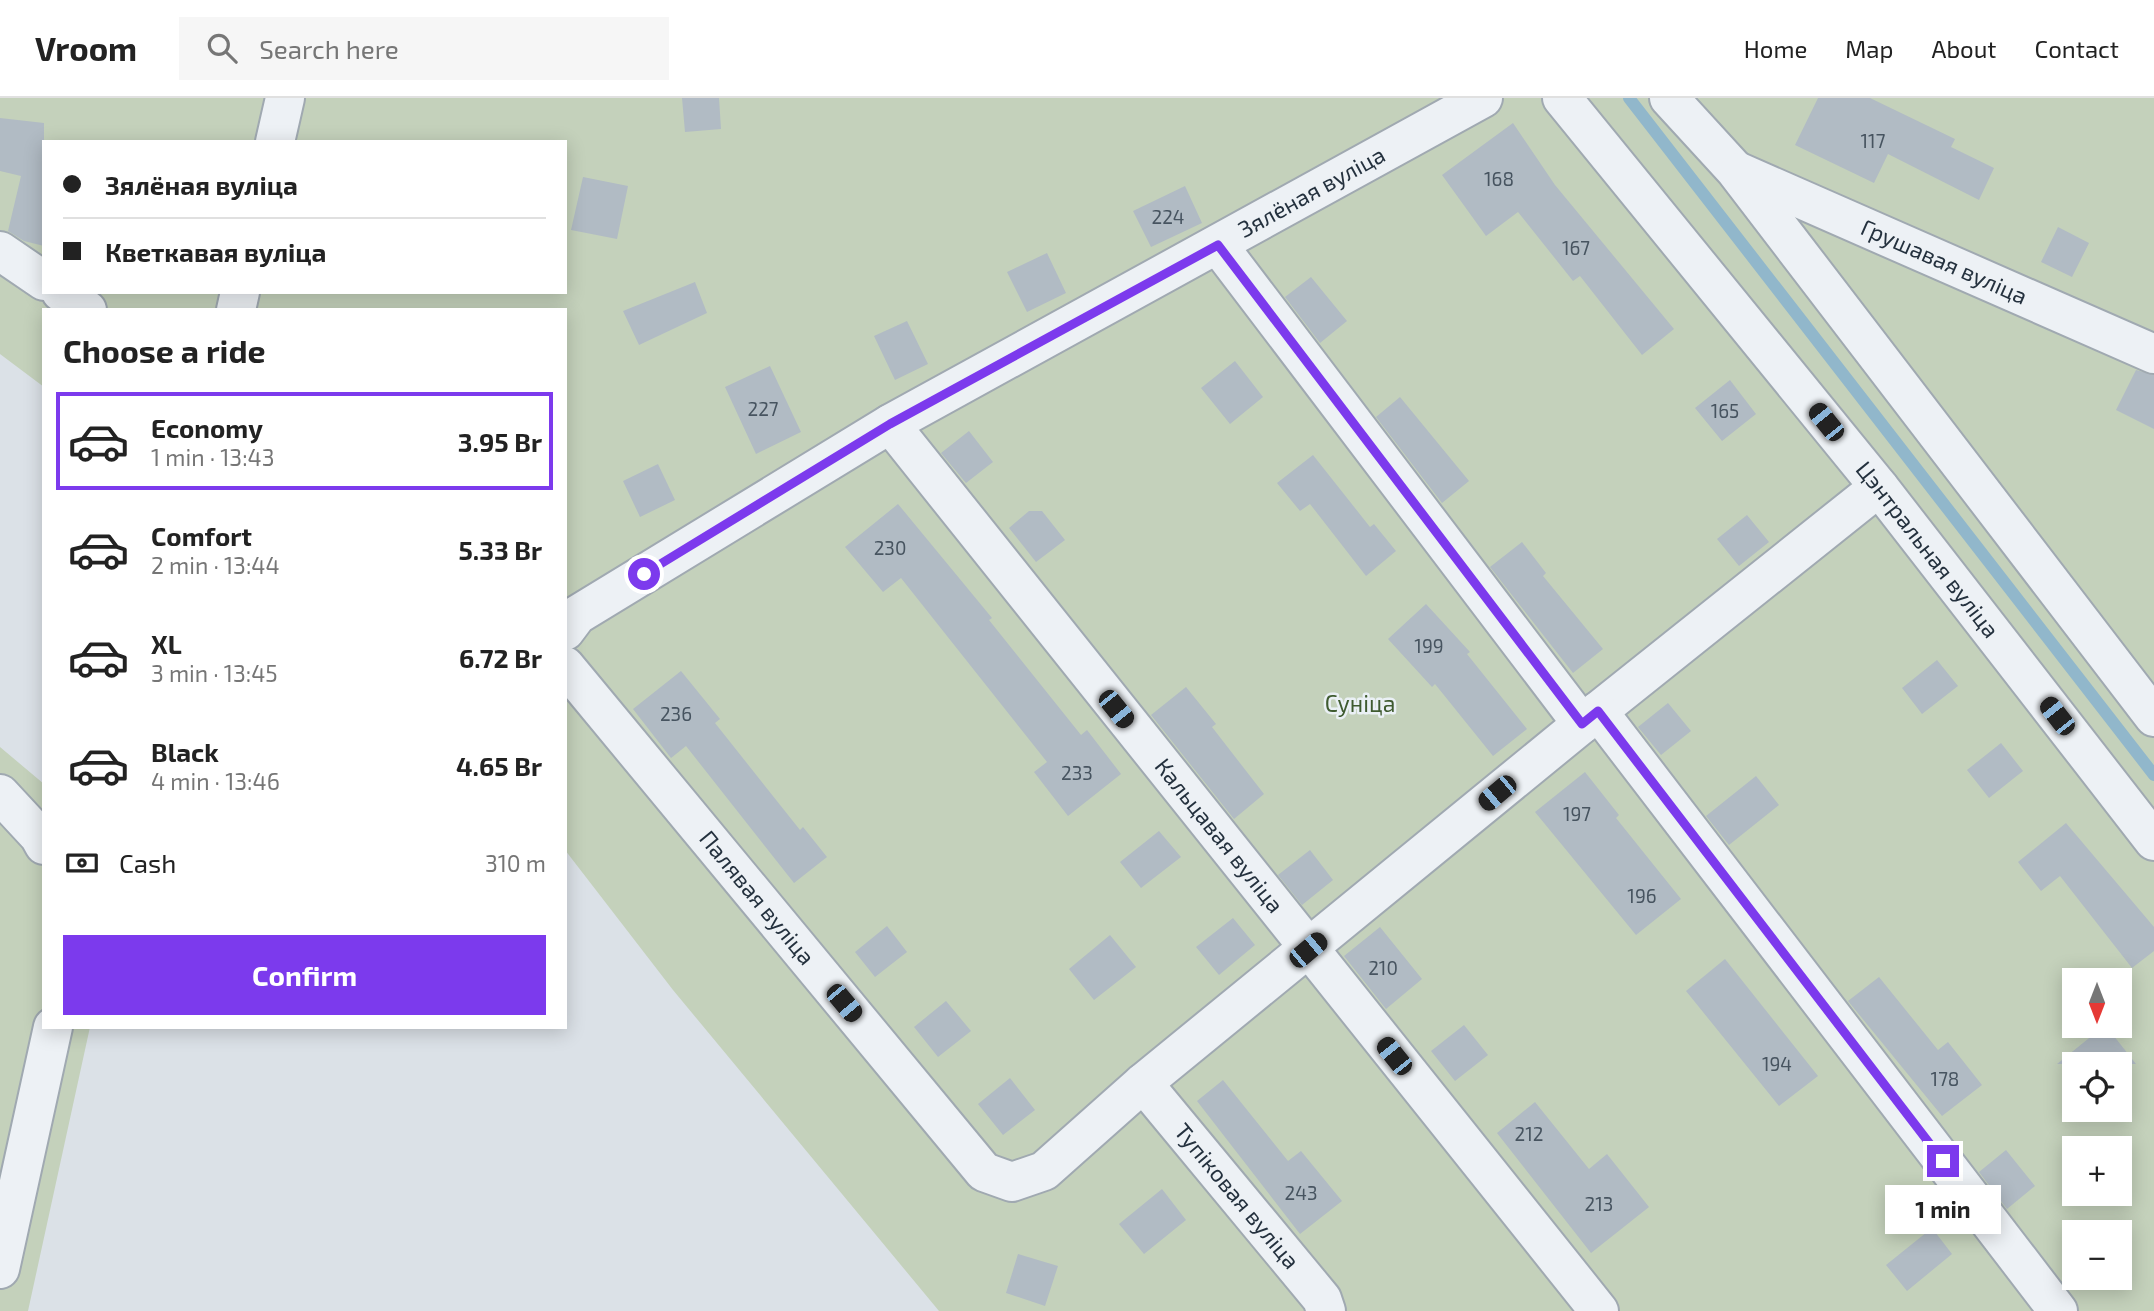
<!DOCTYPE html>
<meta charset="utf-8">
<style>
body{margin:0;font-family:"Exo 2",sans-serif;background:#f6f6f6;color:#222;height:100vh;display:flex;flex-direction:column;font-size:26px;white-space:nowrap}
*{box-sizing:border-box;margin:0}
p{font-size:23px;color:#767676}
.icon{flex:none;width:38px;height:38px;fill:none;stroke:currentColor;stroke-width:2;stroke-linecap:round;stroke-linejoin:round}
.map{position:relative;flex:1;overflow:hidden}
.panel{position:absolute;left:42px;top:210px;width:525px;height:721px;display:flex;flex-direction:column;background:#fff;border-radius:0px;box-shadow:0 4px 18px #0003}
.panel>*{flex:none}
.top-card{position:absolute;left:42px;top:42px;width:525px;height:154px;border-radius:0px;box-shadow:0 4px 18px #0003;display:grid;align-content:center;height:154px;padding:0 21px;background:#fff}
.needle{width:46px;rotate:180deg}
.fabs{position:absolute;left:2062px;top:870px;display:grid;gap:14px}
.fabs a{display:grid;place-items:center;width:70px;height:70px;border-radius:0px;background:#fff;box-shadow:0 4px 18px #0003;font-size:35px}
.end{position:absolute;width:32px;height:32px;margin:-16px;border:9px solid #7c3aed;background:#fff;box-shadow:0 0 0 4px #fff}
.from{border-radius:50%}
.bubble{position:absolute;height:49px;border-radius:0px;background:#fff;box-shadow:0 4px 18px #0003;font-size:23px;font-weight:700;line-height:49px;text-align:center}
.car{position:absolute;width:21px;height:42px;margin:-21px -10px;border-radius:9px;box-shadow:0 0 5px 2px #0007;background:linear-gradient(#222 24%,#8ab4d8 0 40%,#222 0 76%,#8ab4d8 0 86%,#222 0)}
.top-card b{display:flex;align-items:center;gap:24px;height:66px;font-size:26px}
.top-card b+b{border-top:2px solid #e0e0e0}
.top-card i{width:18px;height:18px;background:#222}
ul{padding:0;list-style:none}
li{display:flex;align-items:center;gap:21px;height:98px;margin:0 14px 10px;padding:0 7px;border:4px solid transparent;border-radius:0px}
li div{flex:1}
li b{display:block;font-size:26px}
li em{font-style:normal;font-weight:700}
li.selected{border-color:#7c3aed}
li>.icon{width:63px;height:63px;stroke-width:1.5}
h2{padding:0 21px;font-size:32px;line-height:84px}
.pay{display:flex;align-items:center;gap:18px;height:77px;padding:0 21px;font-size:26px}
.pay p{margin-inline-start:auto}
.cta{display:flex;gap:14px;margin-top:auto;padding:14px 21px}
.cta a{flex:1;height:80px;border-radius:0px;background:#7c3aed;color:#fff;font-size:28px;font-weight:700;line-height:80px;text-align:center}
header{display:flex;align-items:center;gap:42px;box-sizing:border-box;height:98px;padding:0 35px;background:#fff;border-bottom:2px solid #e0e0e0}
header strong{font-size:33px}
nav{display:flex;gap:38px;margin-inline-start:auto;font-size:24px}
.search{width:490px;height:63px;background:#f6f6f6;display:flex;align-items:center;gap:18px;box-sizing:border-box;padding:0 24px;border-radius:0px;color:#767676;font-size:26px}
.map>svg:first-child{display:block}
</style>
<header>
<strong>Vroom</strong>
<div class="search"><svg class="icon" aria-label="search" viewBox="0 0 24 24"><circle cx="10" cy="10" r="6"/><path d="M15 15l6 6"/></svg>Search here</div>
<nav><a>Home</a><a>Map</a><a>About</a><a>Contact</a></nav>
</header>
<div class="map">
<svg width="2154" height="1213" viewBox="0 0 2154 1213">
<rect width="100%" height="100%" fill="#dbe1e7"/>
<!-- green -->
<path fill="#c4d1bb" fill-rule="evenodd" d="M 0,0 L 2154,0 L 2154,1213 L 939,1213 L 673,892 L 565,752 L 565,212 L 44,212 L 44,289 L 0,256 ZM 44,44 L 565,44 L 565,194 L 44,194 ZM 2074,882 L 2119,882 L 2119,928 L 2074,928 ZM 2074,966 L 2119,966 L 2119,1012 L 2074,1012 ZM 2074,1050 L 2119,1050 L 2119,1096 L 2074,1096 ZM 2074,1134 L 2119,1134 L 2119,1180 L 2074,1180 Z
M 0,649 L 44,686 L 44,929 L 90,929 L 28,1213 L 0,1213 Z"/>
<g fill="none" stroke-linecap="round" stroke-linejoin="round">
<!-- stream -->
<path stroke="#91b7cb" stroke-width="12" d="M 1629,0 L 2154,677"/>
</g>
<!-- building -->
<path fill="#b1bbc4" d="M 682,0 L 719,0 L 721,31 L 685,34 Z
M 1818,0 L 1870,0 L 1955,41 L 1951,49 L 1994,70 L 1979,102 L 1888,56 L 1874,85 L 1795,47 Z
M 0,20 L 44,25 L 44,148 L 24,143 L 8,133 L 21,78 L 0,73 Z
M 1513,25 L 1555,87 L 1674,231 L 1642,257 L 1580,178 L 1573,183 L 1518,114 L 1486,138 L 1442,77 Z
M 583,79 L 628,88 L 617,141 L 571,132 Z
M 1185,88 L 1202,125 L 1151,149 L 1133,113 Z
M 2058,129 L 2089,145 L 2072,179 L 2041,164 Z
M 1047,155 L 1066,195 L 1027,214 L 1007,174 Z
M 1311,179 L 1347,223 L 1320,245 L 1285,199 Z
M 695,184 L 707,215 L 639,247 L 623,213 Z
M 907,223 L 928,266 L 895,282 L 874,238 Z
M 1235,263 L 1263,299 L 1230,326 L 1201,290 Z
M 770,268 L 801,334 L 756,356 L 725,289 Z
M 2136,272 L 2154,277 L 2154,331 L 2116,312 Z
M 1730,282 L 1756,316 L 1722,343 L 1695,310 Z
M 1400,299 L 1469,383 L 1442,405 L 1376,319 Z
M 969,333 L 993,364 L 966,385 L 941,355 Z
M 1313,357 L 1370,429 L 1374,426 L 1396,453 L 1366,478 L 1310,406 L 1300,413 L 1277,385 Z
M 658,366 L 675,402 L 640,419 L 623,383 Z
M 898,406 L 992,520 L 989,522 L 1081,637 L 1087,632 L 1121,676 L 1068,718 L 1034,674 L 1047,664 L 901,480 L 883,494 L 845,449 Z
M 1029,413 L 1042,413 L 1065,442 L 1036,464 L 1009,430 Z
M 1747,417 L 1769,444 L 1739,468 L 1717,441 Z
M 1522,444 L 1546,475 L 1543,478 L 1603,551 L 1573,575 L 1490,469 Z
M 1426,506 L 1470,554 L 1467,556 L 1527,631 L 1493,658 L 1435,586 L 1432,589 L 1388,541 Z
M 1937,562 L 1958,588 L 1922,616 L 1902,590 Z
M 681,573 L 720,621 L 715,625 L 800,732 L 803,729 L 827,759 L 794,785 L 686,648 L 671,660 L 633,611 Z
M 1186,589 L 1216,626 L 1212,629 L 1264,696 L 1234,721 L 1151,617 Z
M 1668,605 L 1691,633 L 1661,657 L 1638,629 Z
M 2001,645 L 2023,673 L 1989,700 L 1967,672 Z
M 1585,674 L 1619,717 L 1616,720 L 1681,801 L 1636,837 L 1535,714 Z
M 1756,678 L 1779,707 L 1729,747 L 1706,718 Z
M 2066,725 L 2154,829 L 2154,853 L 2132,870 L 2060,778 L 2041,793 L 2018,764 Z
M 1159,733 L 1181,759 L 1141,790 L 1120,764 Z
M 1310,752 L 1333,782 L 1302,807 L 1278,777 Z
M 1233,820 L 1255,847 L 1219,877 L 1196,849 Z
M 887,828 L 907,854 L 875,879 L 855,854 Z
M 1380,829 L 1422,881 L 1386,911 L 1344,858 Z
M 1110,837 L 1136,869 L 1094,902 L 1069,871 Z
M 1725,861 L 1818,978 L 1779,1008 L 1686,893 Z
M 1879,879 L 1938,952 L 1948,944 L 1982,987 L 1942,1018 L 1848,903 Z
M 946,903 L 971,933 L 938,959 L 914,929 Z
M 1464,927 L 1488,957 L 1455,983 L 1431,953 Z
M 2106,928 L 2136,966 L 2057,966 L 2104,928 Z
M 1010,980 L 1035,1012 L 1003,1037 L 978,1006 Z
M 1223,982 L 1288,1063 L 1301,1053 L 1342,1103 L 1300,1136 L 1197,1003 Z
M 1535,1004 L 1589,1071 L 1607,1056 L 1649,1109 L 1591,1155 L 1497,1035 Z
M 2006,1052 L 2035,1088 L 2007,1111 L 1979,1074 Z
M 1162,1091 L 1186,1122 L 1144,1156 L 1119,1126 Z
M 1932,1130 L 1952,1156 L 1907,1193 L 1886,1167 Z
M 1018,1156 L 1058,1168 L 1045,1208 L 1006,1195 Z"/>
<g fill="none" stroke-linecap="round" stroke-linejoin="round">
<!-- minor casing -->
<g stroke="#a0a9b1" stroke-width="42">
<g id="minor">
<path id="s1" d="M 1562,0 L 1879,389 L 2154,743"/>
<path d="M 1669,0 L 1735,72 L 2154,619"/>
<path d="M 275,44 L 285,0"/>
<path id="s2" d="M 1739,74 L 2154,256"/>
<path d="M 1218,147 L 1582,626"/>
<path d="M 0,153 L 44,183"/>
<path d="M 61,194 L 87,212"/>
<path d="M 236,212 L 240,194"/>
<path id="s3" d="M 890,326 L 1599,1213"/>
<path id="s4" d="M 565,533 L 577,517 L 890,326 L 1483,0"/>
<path id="s5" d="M 565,568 L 984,1074 L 1012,1084 L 1044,1073 L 1143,985 L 1582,626 L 1879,389"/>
<path d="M 1598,613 L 2058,1213"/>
<path d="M 0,696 L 39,738 L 44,747"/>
<path id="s6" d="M 1143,985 L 1322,1201 L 1326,1213"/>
<path d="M 0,1171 L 53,929"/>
</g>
</g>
<!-- minor -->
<use href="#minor" stroke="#edf1f5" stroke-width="38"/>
</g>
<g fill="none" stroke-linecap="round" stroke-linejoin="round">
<!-- route -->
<path stroke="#7c3aed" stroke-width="9" d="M 644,476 L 890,326 L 1218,147 L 1582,626 L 1598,613 L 1943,1063"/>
</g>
<g text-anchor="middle" stroke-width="5" stroke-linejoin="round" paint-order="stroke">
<!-- number labels -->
<g font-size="19" fill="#475460">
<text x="1873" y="50">117</text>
<text x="1499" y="88">168</text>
<text x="1168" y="126">224</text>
<text x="1576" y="157">167</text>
<text x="763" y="318">227</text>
<text x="1725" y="320">165</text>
<text x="890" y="457">230</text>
<text x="1429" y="555">199</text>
<text x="676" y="623">236</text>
<text x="1077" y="682">233</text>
<text x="1577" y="723">197</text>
<text x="1642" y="805">196</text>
<text x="1383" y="877">210</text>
<text x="1777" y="973">194</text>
<text x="1945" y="988">178</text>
<text x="1529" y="1043">212</text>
<text x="1301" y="1102">243</text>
<text x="1599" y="1113">213</text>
</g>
<!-- street labels -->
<g font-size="23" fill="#24313e" stroke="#eaf0f5">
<text dy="8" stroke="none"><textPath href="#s4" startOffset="868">Зялёная вуліца</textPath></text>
<text dy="8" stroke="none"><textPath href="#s2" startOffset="224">Грушавая вуліца</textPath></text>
<text dy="8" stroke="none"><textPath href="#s1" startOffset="581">Цэнтральная вуліца</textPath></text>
<text dy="8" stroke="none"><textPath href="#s3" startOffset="527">Кальцавая вуліца</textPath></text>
<text dy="8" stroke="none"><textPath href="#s5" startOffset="301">Палявая вуліца</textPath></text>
<text dy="8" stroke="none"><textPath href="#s6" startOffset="147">Тупіковая вуліца</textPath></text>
</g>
<!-- park labels -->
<g font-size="23" fill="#3f5b30" stroke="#eaf0f5">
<text x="1360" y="614">Суніца</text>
</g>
</g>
</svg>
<div class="fabs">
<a><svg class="needle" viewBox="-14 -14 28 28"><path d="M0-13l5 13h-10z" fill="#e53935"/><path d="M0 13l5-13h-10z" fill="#767676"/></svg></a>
<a><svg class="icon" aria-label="locate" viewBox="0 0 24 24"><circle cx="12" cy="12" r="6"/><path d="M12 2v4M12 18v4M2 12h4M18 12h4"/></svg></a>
<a>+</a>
<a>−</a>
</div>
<i class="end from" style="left:644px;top:476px"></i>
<i class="end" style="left:1943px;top:1063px"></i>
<div class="bubble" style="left:1885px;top:1087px;width:116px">1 min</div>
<i class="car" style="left:1826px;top:324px;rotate:321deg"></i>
<i class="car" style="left:1116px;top:611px;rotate:141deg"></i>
<i class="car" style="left:2057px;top:618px;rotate:322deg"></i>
<i class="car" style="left:1497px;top:695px;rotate:230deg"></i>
<i class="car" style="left:1308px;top:852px;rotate:50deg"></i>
<i class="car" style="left:844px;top:905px;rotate:140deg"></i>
<i class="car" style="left:1394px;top:958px;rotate:321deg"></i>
<div class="top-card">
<b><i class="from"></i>Зялёная вуліца</b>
<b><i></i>Кветкавая вуліца</b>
</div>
<section class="panel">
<h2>Choose a ride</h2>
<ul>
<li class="selected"><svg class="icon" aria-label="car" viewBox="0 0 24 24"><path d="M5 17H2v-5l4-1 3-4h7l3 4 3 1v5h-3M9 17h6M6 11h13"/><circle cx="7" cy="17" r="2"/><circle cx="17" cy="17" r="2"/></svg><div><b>Economy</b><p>1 min · 13:43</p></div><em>3.95 Br</em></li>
<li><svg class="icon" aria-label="car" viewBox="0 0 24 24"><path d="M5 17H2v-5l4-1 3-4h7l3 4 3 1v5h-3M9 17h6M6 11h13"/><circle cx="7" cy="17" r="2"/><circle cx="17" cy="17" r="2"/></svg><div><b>Comfort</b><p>2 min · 13:44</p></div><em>5.33 Br</em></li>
<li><svg class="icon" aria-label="car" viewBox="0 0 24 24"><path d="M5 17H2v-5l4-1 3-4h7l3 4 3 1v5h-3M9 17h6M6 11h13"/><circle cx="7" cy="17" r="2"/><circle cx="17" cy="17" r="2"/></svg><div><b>XL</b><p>3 min · 13:45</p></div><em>6.72 Br</em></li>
<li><svg class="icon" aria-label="car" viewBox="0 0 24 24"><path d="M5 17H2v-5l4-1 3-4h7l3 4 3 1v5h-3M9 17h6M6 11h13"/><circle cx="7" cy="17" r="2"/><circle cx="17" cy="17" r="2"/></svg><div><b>Black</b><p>4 min · 13:46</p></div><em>4.65 Br</em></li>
</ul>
<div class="pay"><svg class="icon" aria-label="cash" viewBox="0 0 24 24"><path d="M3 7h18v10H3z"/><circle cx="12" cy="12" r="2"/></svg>Cash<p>310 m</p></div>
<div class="cta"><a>Confirm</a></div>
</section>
</div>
